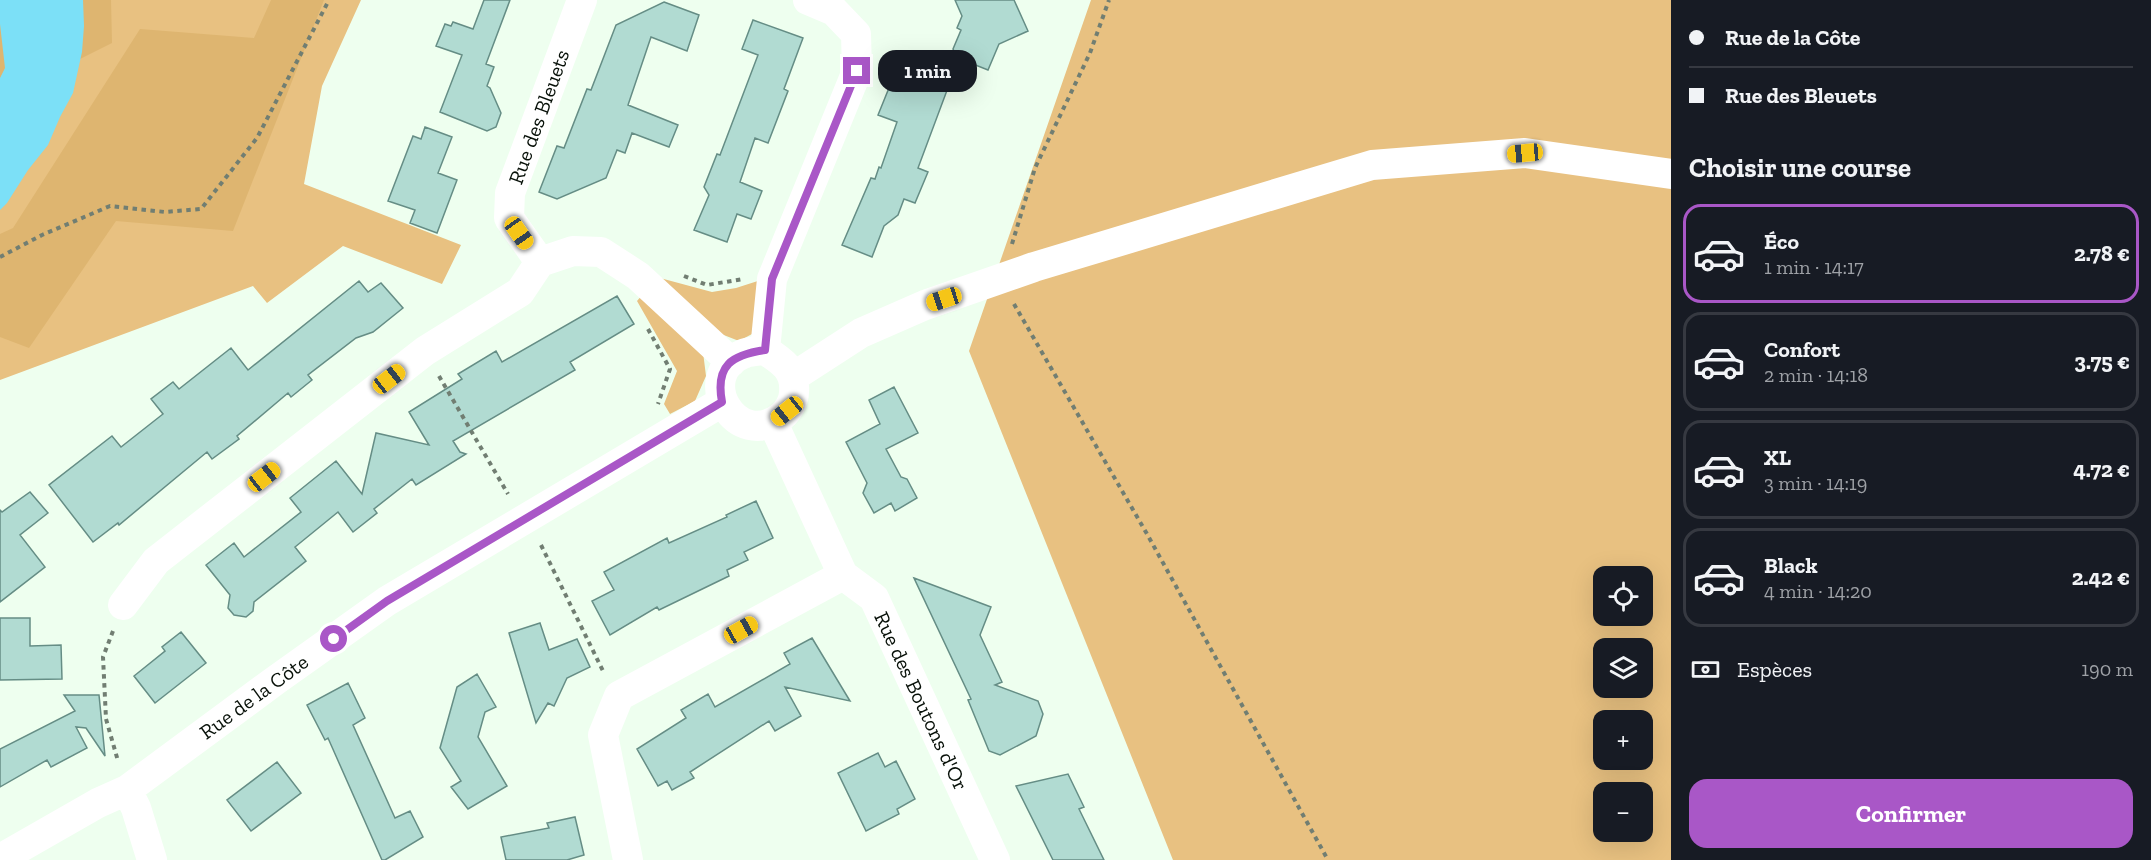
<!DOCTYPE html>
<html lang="fr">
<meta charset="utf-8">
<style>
body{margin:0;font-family:"Zilla Slab",serif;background:#242831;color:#f1f3f6;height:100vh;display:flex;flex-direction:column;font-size:22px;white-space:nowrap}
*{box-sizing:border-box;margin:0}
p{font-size:20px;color:#9ea1a6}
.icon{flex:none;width:33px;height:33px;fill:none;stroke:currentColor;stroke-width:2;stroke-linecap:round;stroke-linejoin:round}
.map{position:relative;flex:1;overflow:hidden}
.sheet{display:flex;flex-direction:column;background:#171b24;width:480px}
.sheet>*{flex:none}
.banner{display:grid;align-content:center;height:132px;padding:0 18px;background:#171b24}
.buttons{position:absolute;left:1593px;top:566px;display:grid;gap:12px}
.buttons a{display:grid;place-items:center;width:60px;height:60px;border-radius:12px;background:#171b24;box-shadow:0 6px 24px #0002;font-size:30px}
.end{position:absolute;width:27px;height:27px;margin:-14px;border:8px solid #a957c7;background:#fff;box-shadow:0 0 0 3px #fff}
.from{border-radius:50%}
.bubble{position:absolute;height:42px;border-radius:18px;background:#171b24;box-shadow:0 6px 24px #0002;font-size:20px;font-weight:700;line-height:42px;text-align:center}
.car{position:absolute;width:18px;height:36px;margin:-18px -9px;border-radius:8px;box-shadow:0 0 4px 2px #0007;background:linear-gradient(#f5c518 24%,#345 0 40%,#f5c518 0 76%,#345 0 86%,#f5c518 0)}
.banner b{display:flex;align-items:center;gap:21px;height:57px;font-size:22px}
.banner b+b{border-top:2px solid #363941}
.banner i{width:15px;height:15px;background:#f1f3f6}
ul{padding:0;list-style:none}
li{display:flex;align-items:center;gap:18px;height:99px;margin:0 12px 9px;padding:0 6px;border:3px solid #363941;border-radius:18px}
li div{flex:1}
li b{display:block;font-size:22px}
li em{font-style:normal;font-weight:700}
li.current{border-color:#a957c7}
li>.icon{width:54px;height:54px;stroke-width:1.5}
h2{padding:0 18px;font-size:27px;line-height:72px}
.pay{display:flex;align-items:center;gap:15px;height:66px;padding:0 18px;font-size:22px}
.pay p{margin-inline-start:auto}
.primary-button{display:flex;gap:12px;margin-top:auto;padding:12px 18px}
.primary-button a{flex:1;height:69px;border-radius:18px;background:#a957c7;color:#fff;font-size:24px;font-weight:700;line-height:69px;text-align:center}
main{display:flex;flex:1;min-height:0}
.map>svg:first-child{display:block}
</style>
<main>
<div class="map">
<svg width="1671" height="860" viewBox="0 0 1671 860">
<rect width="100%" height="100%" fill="#eeffef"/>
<!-- green -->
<path fill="#e8c181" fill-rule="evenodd" d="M 0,0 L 361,0 L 322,86 L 304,184 L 461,245 L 442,284 L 343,246 L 267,303 L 253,286 L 0,380 Z
M 1091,0 L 1671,0 L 1671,860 L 1173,860 L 969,351 ZM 1604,576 L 1642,576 L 1642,615 L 1604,615 ZM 1604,648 L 1642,648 L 1642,687 L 1604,687 ZM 1604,720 L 1642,720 L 1642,759 L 1604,759 ZM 1604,792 L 1642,792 L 1642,831 L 1604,831 Z
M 660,278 L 712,292 L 736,288 L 764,279 L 752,334 L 739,341 L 716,332 Z
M 643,294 L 703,352 L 706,376 L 695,401 L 670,414 L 664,404 L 677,371 L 637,301 Z"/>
<!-- forest -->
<path fill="#deb570" d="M 0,0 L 111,0 L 112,43 L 0,99 Z
M 271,0 L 324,0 L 233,231 L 116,221 L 29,348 L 0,337 L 0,234 L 13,228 L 140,29 L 254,38 Z"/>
<!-- water -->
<path fill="#7ce0f7" d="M 0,0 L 83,0 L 84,26 L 82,52 L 73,93 L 60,117 L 48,145 L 28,170 L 7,203 L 0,210 L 0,78 L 5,68 L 0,24 Z"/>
<!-- building -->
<path fill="#b1dbd2" stroke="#658d85" stroke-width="1.5" d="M 484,0 L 510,0 L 486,64 L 494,67 L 487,86 L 490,88 L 501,113 L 496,127 L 487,131 L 440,112 L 462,55 L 436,46 L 445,24 L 451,26 L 453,22 L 473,29 Z
M 955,0 L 1014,0 L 1028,31 L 999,44 L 988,70 L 973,64 L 967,83 L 953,49 L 961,30 L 957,28 L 962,16 Z
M 664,2 L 699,15 L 687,51 L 651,37 L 628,105 L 678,125 L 669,147 L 632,133 L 625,153 L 617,150 L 606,178 L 557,199 L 539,192 L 557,146 L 564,148 L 587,89 L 591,90 L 616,25 Z
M 753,20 L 803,38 L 784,89 L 788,91 L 768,143 L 755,138 L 740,182 L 762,191 L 751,219 L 737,214 L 727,242 L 694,230 L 709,195 L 704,187 L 717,154 L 720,155 L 758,55 L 742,49 Z
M 917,73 L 949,85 L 918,168 L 928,172 L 915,203 L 904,199 L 898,215 L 884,226 L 872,257 L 842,245 L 871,178 L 875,179 L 879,167 L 881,168 L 897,122 L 878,115 L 891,83 L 911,90 Z
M 425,127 L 452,137 L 438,173 L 457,180 L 437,233 L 410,223 L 415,210 L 388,201 L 413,136 L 421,139 Z
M 359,281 L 368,292 L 381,283 L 403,308 L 373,332 L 356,338 L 308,375 L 312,380 L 291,397 L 288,393 L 237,436 L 239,439 L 212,459 L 207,452 L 119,525 L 118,523 L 93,542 L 49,485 L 112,436 L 121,447 L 163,414 L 151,399 L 173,382 L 179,389 L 231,348 L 248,370 Z
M 617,296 L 634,324 L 570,362 L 575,370 L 453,441 L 460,452 L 466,454 L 416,485 L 412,479 L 374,509 L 377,513 L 353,532 L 338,512 L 295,547 L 306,561 L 254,602 L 253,611 L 246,617 L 234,615 L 228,608 L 230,595 L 206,565 L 234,543 L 244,557 L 301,512 L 290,498 L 336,461 L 362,494 L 376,433 L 429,445 L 409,412 L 462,379 L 458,374 L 496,351 L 502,362 Z
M 894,387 L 918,433 L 886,449 L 901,477 L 907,479 L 917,498 L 895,511 L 891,503 L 874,513 L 863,493 L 867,483 L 846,442 L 880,424 L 869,400 Z
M 30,492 L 48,513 L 20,535 L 45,567 L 0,602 L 0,510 L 2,512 Z
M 756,501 L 773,538 L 744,552 L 748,560 L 727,570 L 729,576 L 659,610 L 657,607 L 610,635 L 592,601 L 614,590 L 604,572 L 667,538 L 669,543 L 727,517 L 726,515 Z
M 914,578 L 991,607 L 980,635 L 1002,682 L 995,685 L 1038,701 L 1043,714 L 1036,736 L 1000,755 L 989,751 L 968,700 L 971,699 Z
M 0,618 L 30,618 L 30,646 L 61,645 L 62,679 L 0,680 Z
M 540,623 L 549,650 L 577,639 L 590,667 L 567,678 L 554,706 L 548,703 L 536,723 L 509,633 Z
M 181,632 L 206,663 L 155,703 L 134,676 L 165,651 L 162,647 Z
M 812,638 L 850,701 L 785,687 L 801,716 L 775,731 L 769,721 L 690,772 L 694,778 L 672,790 L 667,781 L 658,786 L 637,749 L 686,718 L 681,710 L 708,694 L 715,707 L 790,664 L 784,653 Z
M 477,674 L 496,707 L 485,712 L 478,737 L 507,786 L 468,809 L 451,787 L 461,781 L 440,748 L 457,687 Z
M 348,683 L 365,718 L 353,725 L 395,818 L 410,811 L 423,837 L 385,860 L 382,860 L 328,738 L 325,740 L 307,705 Z
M 64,695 L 99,695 L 105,756 L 86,728 L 76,727 L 87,748 L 51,767 L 47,760 L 0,787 L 0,749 L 75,711 Z
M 878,753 L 885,767 L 896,761 L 915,799 L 897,809 L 899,814 L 866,831 L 838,773 Z
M 277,762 L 301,793 L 251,831 L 227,800 Z
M 1068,774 L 1084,807 L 1079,809 L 1104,860 L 1053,860 L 1016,786 Z
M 575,817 L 584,855 L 567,860 L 506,860 L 501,837 L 549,828 L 547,823 Z"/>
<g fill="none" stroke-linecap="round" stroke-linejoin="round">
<!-- path -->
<path stroke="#717e72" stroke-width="4" stroke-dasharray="4.5 4.5" stroke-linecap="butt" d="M 1012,244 L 1035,168 L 1090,53 L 1109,0
M 0,257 L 42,235 L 110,206 L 165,212 L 201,209 L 257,138 L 329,0
M 684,276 L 707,285 L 743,279
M 1014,304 L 1147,534 L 1328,860
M 648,329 L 670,369 L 658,404
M 439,376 L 508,494
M 541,545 L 604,673
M 113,631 L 103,657 L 106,719 L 118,761"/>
<!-- street -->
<path stroke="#fff" stroke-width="30" d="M 540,262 L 509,218 L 510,193 L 582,0
M 765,350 L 772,279 L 857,71 L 856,34 L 834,11 L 808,0
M 765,350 C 782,361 796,370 794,392 C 794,401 788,411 782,416 C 736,453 692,375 743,354 C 749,351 758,351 765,350 Z
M 793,377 L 861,333 L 925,305 L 1034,267 L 1372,165 L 1525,153 L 1671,174
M 773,423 L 843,575 L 874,598 L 995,860
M 123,605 L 156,561 L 425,351 L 520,292 L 540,262 L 573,251 L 601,252 L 638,276 L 731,362
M 127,790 L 136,808 L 152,860
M 0,859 L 98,803 L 127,790 L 276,680 L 387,601 L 722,402
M 628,860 L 603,735 L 619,696 L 843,575"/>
</g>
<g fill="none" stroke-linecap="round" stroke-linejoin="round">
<!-- route -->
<path stroke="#a957c7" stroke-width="8" d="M 334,639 L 387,601 L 722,402 C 715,365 732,355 765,350 L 772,279 L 857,71"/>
</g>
<g text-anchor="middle" stroke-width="4.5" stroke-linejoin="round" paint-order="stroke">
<!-- street labels -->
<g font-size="21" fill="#071008" stroke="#fff">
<text transform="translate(539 117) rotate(-70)" y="7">Rue des Bleuets</text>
<text transform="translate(254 697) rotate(-36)" y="7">Rue de la Côte</text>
<text transform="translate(921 701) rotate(65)" y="7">Rue des Boutons d'Or</text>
</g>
</g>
</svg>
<div class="buttons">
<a><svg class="icon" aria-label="locate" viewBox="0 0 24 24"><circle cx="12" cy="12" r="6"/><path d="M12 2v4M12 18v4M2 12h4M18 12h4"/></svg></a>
<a><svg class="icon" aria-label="layers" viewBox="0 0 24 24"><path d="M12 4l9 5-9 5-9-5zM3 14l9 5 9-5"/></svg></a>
<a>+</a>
<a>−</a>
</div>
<i class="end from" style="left:334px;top:639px"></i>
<i class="end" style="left:857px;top:71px"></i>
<div class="bubble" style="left:878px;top:50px;width:99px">1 min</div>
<i class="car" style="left:1525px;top:153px;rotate:265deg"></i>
<i class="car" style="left:519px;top:233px;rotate:145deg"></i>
<i class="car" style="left:944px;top:299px;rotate:252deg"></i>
<i class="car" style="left:389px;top:379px;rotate:52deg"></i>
<i class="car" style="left:787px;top:411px;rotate:231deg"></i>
<i class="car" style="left:264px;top:477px;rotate:52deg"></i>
<i class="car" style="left:741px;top:630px;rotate:61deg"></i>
</div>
<section class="sheet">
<div class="banner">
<b><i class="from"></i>Rue de la Côte</b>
<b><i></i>Rue des Bleuets</b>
</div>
<h2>Choisir une course</h2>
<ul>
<li class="current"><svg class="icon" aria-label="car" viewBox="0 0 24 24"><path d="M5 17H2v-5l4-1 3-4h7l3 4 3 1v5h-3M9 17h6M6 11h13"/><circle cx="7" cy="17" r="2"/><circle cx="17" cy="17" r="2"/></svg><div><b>Éco</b><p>1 min · 14:17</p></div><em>2.78 €</em></li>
<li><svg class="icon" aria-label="car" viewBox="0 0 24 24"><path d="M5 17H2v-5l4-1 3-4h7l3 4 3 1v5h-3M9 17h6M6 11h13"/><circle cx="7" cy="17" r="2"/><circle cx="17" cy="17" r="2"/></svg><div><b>Confort</b><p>2 min · 14:18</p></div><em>3.75 €</em></li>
<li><svg class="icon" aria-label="car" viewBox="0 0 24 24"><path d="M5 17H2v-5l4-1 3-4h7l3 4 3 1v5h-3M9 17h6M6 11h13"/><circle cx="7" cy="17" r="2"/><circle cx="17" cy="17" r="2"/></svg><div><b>XL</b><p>3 min · 14:19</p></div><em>4.72 €</em></li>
<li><svg class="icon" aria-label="car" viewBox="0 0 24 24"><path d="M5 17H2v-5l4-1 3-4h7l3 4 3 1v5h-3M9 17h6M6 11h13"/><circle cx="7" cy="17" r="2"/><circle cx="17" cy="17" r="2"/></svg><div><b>Black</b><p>4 min · 14:20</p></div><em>2.42 €</em></li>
</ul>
<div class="pay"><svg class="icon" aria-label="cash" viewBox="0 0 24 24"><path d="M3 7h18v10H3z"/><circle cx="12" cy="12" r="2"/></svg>Espèces<p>190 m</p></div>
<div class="primary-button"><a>Confirmer</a></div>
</section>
</main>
